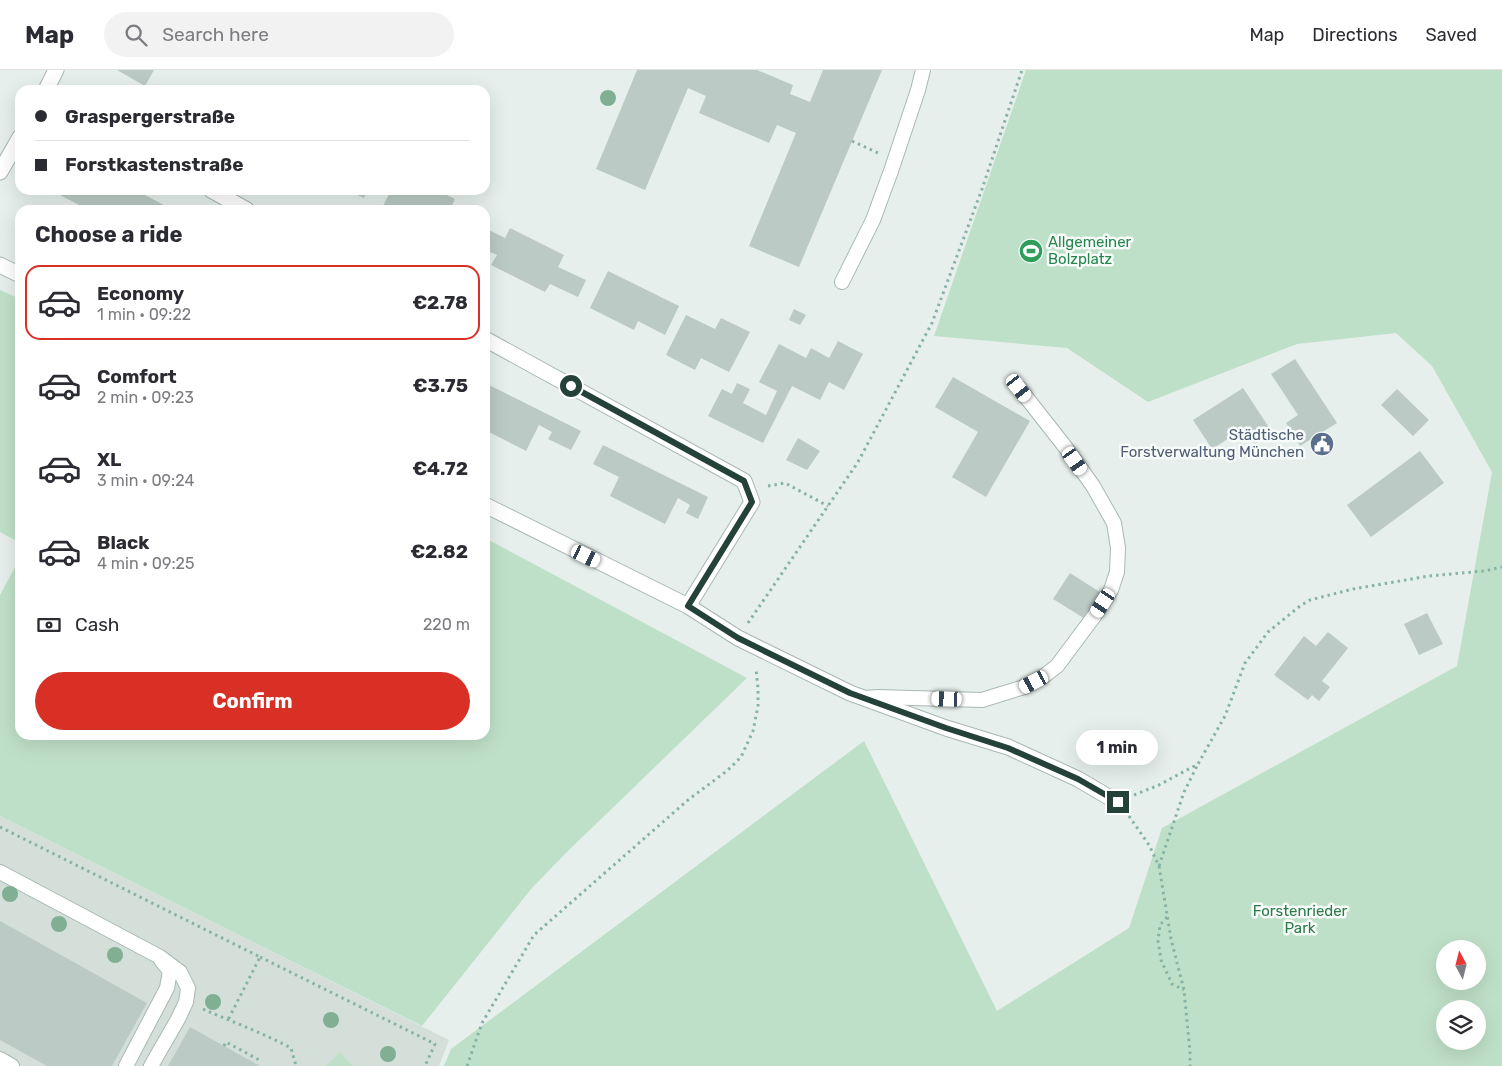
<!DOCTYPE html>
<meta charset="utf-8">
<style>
body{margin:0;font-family:Rubik,sans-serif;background:#f2f2f3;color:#2b2b33;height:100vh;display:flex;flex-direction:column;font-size:19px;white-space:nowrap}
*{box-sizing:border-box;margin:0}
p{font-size:16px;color:#7c7c81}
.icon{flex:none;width:28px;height:28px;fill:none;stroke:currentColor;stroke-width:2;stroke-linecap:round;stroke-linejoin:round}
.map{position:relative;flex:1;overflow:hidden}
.details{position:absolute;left:15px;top:135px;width:475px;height:535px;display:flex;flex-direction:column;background:#fff;border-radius:15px;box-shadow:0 5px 20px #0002}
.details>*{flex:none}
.banner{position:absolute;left:15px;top:15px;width:475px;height:110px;border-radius:15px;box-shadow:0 5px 20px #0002;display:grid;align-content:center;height:110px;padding:0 20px;background:#fff}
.needle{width:32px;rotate:353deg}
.fabs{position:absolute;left:1436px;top:870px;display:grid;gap:10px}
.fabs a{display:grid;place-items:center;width:50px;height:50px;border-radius:50%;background:#fff;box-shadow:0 5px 20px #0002;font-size:25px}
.end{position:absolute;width:22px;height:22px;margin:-11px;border:6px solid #24423a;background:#fff;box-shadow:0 0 0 2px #fff}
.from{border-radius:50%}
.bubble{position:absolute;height:35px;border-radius:18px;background:#fff;box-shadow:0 5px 20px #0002;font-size:16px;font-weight:700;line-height:35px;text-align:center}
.car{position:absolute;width:15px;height:30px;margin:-15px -8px;border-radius:6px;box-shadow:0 0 4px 1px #0007;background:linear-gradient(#fff 24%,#345 0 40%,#fff 0 76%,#345 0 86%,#fff 0)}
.banner b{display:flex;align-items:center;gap:18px;height:48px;font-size:19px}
.banner b+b{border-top:1px solid #e1e1e2}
.banner i{width:12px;height:12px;background:#2b2b33}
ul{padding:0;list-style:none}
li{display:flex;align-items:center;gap:15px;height:75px;margin:0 10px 8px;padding:0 10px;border:2px solid transparent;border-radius:15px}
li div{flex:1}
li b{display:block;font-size:19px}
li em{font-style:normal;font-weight:700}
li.selected{border-color:#d93025}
li>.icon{width:45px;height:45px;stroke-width:1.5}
h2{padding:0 20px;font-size:22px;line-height:60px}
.pay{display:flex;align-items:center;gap:12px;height:55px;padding:0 20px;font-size:19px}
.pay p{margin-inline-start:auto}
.cta{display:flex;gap:10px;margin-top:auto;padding:10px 20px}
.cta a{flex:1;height:58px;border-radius:30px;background:#d93025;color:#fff;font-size:20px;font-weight:700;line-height:58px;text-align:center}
header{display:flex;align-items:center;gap:30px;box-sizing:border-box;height:70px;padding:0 25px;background:#fff;border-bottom:1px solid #e1e1e2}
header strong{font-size:24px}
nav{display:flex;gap:28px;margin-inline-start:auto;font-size:18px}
.search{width:350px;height:45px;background:#f2f2f3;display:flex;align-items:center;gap:12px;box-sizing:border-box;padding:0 18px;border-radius:28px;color:#7c7c81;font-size:19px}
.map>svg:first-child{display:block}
</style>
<header>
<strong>Map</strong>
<div class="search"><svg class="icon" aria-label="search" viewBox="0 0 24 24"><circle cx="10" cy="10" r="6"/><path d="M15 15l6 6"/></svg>Search here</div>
<nav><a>Map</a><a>Directions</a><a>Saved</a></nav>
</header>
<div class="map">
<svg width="1502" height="996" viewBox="0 0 1502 996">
<rect width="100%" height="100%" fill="#e6efeb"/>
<!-- built -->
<path fill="#d4dfda" d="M 0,746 L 449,970 L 439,996 L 0,996 Z"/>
<!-- green -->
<path fill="#bfe0c8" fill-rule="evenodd" d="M 1026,0 L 1502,0 L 1502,996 L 444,996 L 451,979 L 864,671 L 997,941 L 1129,858 L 1162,758 L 1457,596 L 1492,402 L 1432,296 L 1396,263 L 1297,274 L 1148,332 L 1067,278 L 934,266 ZM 1445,879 L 1478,879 L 1478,911 L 1445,911 ZM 1445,939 L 1478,939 L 1478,971 L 1445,971 Z
M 0,220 L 20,229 L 20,473 L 0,462 Z
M 485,468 L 747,608 L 568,781 L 531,819 L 422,956 L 0,746 L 0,525 L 20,488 L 20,665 L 485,665 Z
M 340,982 L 353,996 L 326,996 Z"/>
<!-- building -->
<path fill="#bbcac4" d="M 117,0 L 154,0 L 145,16 Z
M 637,0 L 757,0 L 793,15 L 790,24 L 810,32 L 823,0 L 882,0 L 799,197 L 749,176 L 796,63 L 777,55 L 769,73 L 699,43 L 706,26 L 688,18 L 645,120 L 596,99 Z
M 50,120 L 135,120 L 168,137 L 167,140 L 89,140 Z
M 346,120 L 368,120 L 364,128 Z
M 391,120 L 437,120 L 455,129 L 450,140 L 381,140 Z
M 485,158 L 505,168 L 510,158 L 564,185 L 558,197 L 586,210 L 578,227 L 550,214 L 545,222 L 491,195 L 497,185 L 485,180 Z
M 608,201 L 679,236 L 665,265 L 638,251 L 634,260 L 590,238 Z
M 794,239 L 806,245 L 800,255 L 789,250 Z
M 686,245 L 715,259 L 721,248 L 750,262 L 729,302 L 701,288 L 695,300 L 666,285 Z
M 838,271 L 863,284 L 844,320 L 829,312 L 820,330 L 792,316 L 763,373 L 708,346 L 722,319 L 732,324 L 737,313 L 750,319 L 743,333 L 766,345 L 777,321 L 759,312 L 779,274 L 806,288 L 811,278 L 829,288 Z
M 1295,289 L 1337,353 L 1300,376 L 1286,353 L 1298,345 L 1271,304 Z
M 953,307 L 1030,351 L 986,427 L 952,407 L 978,362 L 935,337 Z
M 485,313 L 581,361 L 571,380 L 548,369 L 552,362 L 539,355 L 526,381 L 485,360 Z
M 1243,318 L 1272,362 L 1255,374 L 1245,358 L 1212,379 L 1193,350 Z
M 1397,319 L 1429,350 L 1413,366 L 1381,335 Z
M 798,368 L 820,381 L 807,400 L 786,390 Z
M 603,375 L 708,427 L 698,449 L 686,443 L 690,435 L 678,428 L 665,454 L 610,426 L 619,407 L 593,394 Z
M 1420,381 L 1444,413 L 1371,467 L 1347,435 Z
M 1070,503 L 1103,524 L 1087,550 L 1053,529 Z
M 1427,543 L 1443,574 L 1419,585 L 1404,554 Z
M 1328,562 L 1348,578 L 1322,611 L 1330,617 L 1319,631 L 1312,625 L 1308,630 L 1274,605 L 1304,566 L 1316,576 Z
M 0,851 L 147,933 L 112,996 L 47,996 L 0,970 Z
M 190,957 L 224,976 L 260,996 L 168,996 Z"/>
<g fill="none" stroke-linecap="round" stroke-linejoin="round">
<!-- service casing -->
<g stroke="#a8b8b2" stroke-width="16">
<path id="service" d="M 842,212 L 873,150 L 891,101 L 918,20 L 923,0
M 864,628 L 878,627 L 982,630 L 1024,617 L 1044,606 L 1057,596 L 1095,545 L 1111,520 L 1117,502 L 1118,478 L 1114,453 L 1093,416 L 1066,378 L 1019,318
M 0,802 L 160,887 L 180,902 L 188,918 L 186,932 L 178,949 L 151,996
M 0,989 L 12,996
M 126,996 L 167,918 L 170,901 L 161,890"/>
</g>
<!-- minor casing -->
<g stroke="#a8b8b2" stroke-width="17">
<path id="minor" d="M 46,20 L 56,0
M 0,102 L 20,67
M 211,120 L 247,140
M 0,195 L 20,205
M 485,269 L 744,411 L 752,432 L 688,536
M 485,435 L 688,536 L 738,568 L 850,623 L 946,658 L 1008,677 L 1078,709 L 1117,732"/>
</g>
<!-- path -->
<path stroke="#86b3a5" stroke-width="3" stroke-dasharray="2.5 4" stroke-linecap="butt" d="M 852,71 L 878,83
M 768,416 L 785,413 L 828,436
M 748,553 L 858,392 L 932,253 L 982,119 L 1022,0
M 1134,725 L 1159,715 L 1198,694 L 1225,646 L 1245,593 L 1268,562 L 1300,536 L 1310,530 L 1353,519 L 1429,506 L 1484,501 L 1502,497
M 1129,746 L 1149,775 L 1159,796 L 1171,869 L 1184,920 L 1190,982 L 1190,996
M 0,757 L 260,887 L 228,950
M 1159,796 L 1184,722 L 1198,694
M 1167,847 L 1160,855 L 1158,871 L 1161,890 L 1172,914 L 1184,920
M 260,887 L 435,974 L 425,996
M 203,939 C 232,952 263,963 291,978 L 296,996
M 224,976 L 226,972 L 261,991
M 467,996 L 482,953 L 534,865 L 688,730 L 728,700 L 741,687 L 753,661 L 758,636 L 758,618 L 756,599"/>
<!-- service -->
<use href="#service" stroke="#fff" stroke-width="14"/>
<!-- minor -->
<use href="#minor" stroke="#fff" stroke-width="15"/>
</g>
<!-- trees -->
<g fill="#80af93">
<circle cx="608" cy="28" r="8"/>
<circle cx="10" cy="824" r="8"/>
<circle cx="59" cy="854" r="8"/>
<circle cx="115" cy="885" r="8"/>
<circle cx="213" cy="932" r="8"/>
<circle cx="331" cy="950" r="8"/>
<circle cx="388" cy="984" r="8"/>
</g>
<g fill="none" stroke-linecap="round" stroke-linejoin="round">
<!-- route -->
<path stroke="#24423a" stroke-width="6" d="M 571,316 L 744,411 L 752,432 L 688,536 L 738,568 L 850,623 L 946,658 L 1008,678 L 1078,709 L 1118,732"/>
</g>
<!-- icons -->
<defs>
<g id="stadium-disc" transform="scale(1.25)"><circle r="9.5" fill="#2e9e5b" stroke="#f7fbf9"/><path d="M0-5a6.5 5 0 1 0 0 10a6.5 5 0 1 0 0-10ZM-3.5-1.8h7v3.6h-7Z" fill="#fff"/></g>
<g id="civic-disc" transform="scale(1.25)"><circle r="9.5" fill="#5c6f8a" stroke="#f7fbf9"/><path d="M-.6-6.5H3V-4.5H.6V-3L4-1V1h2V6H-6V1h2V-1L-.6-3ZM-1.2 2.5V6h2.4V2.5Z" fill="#fff"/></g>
</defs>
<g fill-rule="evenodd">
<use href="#stadium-disc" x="1031" y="181"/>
<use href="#civic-disc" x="1322" y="374"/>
</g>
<g text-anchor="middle" stroke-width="5" stroke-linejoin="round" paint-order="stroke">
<!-- leisure labels -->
<g font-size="15" fill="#27864d" stroke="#f7fbf9" text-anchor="start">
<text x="1048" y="177">Allgemeiner<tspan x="1048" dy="17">Bolzplatz</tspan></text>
</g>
<!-- service labels -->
<g font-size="15" fill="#4e5e75" stroke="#f7fbf9" text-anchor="end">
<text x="1304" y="370">Städtische<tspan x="1304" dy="17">Forstverwaltung München</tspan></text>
</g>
<!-- park labels -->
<g font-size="15" fill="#2d7a4b" stroke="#f7fbf9">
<text x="1300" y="846">Forstenrieder<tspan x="1300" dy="17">Park</tspan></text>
</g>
</g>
</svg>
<div class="fabs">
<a><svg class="needle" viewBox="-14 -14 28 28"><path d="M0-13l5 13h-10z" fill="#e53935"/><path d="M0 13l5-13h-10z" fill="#7c7c81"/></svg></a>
<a><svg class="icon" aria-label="layers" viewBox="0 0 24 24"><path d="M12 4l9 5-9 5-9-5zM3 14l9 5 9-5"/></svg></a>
</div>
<i class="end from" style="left:571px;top:316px"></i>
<i class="end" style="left:1118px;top:732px"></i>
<div class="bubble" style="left:1076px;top:660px;width:82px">1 min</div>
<i class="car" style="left:1019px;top:318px;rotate:142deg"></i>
<i class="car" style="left:1075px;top:391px;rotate:145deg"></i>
<i class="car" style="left:586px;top:486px;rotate:116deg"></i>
<i class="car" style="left:1103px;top:533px;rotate:213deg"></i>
<i class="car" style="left:1034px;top:612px;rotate:242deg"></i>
<i class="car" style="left:947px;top:629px;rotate:272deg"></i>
<div class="banner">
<b><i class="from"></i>Graspergerstraße</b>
<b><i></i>Forstkastenstraße</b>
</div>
<section class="details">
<h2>Choose a ride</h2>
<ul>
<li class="selected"><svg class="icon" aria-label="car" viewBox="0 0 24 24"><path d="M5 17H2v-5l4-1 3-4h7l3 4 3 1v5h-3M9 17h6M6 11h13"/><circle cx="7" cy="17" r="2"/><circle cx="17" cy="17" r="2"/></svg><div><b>Economy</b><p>1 min · 09:22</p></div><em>€2.78</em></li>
<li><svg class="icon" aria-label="car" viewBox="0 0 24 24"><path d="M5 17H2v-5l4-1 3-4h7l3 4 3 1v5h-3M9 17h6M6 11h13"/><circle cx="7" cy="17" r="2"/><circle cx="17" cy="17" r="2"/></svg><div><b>Comfort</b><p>2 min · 09:23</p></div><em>€3.75</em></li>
<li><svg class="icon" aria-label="car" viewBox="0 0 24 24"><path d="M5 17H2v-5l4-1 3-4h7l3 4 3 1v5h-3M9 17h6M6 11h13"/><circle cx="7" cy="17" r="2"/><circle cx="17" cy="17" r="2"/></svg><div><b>XL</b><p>3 min · 09:24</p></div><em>€4.72</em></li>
<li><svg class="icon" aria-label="car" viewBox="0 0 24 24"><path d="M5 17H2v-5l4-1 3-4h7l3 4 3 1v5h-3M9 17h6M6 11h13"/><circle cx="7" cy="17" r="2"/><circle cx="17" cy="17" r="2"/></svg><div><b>Black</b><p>4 min · 09:25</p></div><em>€2.82</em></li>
</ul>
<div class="pay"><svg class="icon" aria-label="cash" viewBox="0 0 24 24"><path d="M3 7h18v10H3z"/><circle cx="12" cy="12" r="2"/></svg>Cash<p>220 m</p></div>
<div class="cta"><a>Confirm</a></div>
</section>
</div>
